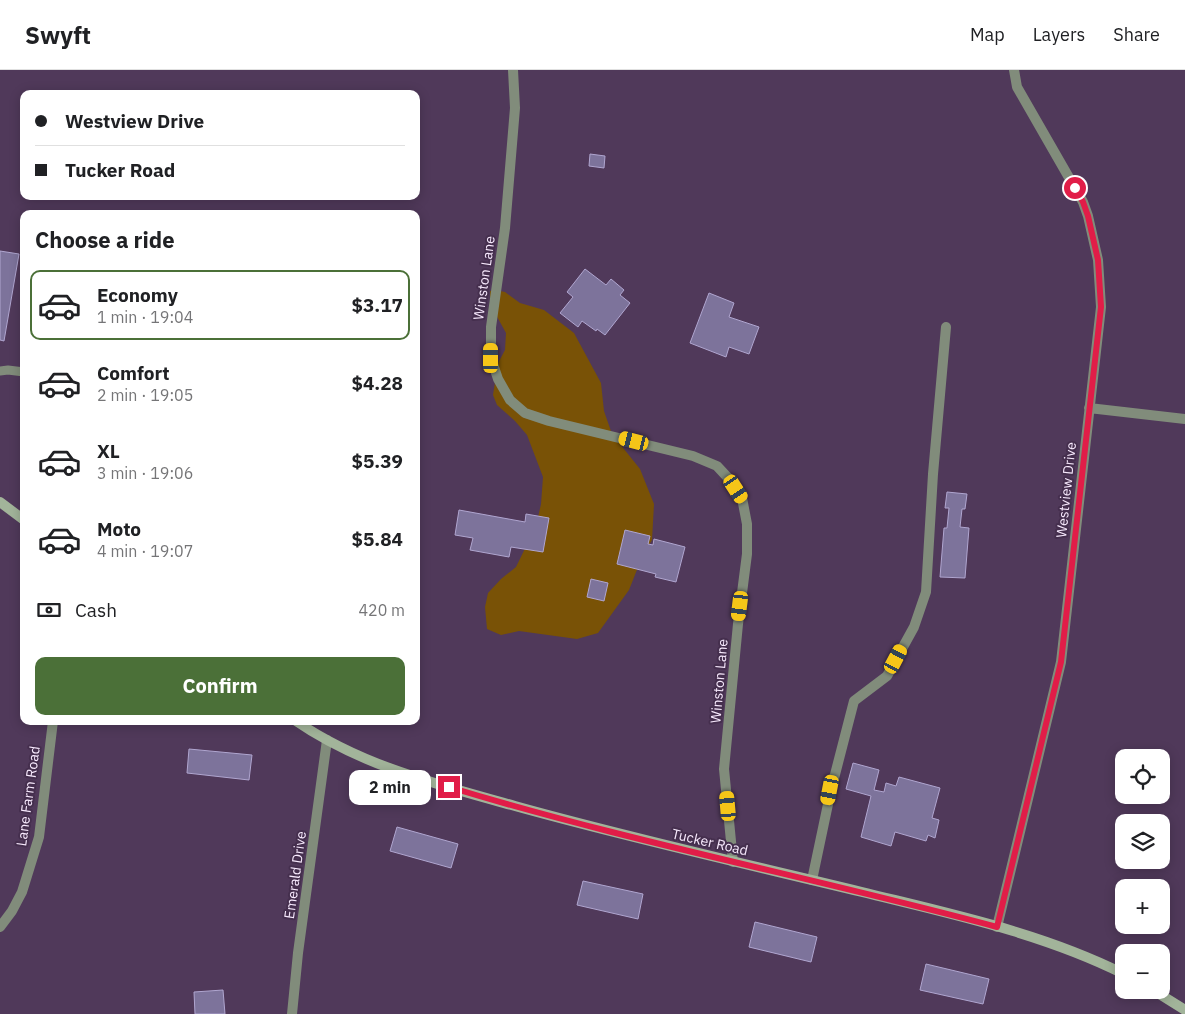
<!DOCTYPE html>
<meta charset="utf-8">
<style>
body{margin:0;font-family:"IBM Plex Sans",sans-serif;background:#f6f6f6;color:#202124;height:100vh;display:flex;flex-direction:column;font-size:19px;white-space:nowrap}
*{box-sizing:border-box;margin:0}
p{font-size:16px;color:#757577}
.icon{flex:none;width:28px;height:28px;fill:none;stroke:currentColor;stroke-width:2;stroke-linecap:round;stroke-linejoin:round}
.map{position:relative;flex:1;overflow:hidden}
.panel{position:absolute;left:20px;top:140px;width:400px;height:515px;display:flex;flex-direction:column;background:#fff;border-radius:10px;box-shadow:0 2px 12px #0003}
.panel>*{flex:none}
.banner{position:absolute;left:20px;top:20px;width:400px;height:110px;border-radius:10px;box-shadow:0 2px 12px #0003;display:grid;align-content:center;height:110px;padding:0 15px;background:#fff}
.buttons{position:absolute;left:1115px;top:679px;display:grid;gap:10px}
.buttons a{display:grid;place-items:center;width:55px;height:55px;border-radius:10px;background:#fff;box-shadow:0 2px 12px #0003;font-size:25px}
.end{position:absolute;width:22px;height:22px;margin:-11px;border:6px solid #e11d48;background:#fff;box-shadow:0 0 0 2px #fff}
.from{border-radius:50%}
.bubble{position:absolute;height:35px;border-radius:10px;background:#fff;box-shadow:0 2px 12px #0003;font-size:16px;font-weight:700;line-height:35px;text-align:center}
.car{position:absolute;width:15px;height:30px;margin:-15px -8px;border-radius:6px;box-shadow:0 0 4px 1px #0007;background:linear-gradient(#f5c518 24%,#345 0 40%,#f5c518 0 76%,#345 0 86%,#f5c518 0)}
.banner b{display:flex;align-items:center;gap:18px;height:48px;font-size:19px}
.banner b+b{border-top:1px solid #e0e0e0}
.banner i{width:12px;height:12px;background:#202124}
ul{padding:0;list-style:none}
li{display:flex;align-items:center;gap:15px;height:70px;margin:0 10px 8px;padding:0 5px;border:2px solid transparent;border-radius:10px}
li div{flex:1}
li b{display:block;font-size:19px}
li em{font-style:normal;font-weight:700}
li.on{border-color:#4b7038}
li>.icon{width:45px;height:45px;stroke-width:1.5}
h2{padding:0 15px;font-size:22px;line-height:60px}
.pay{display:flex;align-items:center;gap:12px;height:55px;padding:0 15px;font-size:19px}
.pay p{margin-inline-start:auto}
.primary-button{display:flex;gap:10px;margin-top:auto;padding:10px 15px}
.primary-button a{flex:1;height:58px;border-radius:10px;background:#4b7038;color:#fff;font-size:20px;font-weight:700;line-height:58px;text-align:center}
header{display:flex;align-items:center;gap:30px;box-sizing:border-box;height:70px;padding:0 25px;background:#fff;border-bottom:1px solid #e0e0e0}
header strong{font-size:24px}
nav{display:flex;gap:28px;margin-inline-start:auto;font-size:18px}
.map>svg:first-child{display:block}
</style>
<header>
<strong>Swyft</strong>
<nav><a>Map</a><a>Layers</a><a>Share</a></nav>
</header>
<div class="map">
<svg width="1185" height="944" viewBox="0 0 1185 944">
<rect width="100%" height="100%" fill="#50395a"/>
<!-- green -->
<path fill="#795206" d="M 495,220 L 505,222 L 520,233 L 544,240 L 574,263 L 601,313 L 604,341 L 612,364 L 640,399 L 654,434 L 652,470 L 642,487 L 629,520 L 598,563 L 577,569 L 519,561 L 501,565 L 487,559 L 485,537 L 488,523 L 501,509 L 516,497 L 536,456 L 541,434 L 543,407 L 527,365 L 515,351 L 497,335 L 493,325 L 498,293 L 505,280 L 506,263 L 490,234 L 490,221 Z"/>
<!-- building -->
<path fill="#7d739b" stroke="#b0a6d0" d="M 590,84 L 605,86 L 604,98 L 589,96 Z
M 0,181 L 19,184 L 4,271 L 0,270 Z
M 585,199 L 606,215 L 611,209 L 624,220 L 620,225 L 630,233 L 605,265 L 597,259 L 596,261 L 582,251 L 578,257 L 560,243 L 573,227 L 567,222 Z
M 709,223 L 734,233 L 729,247 L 759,257 L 749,284 L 729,277 L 726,287 L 690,273 Z
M 947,422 L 967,424 L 965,439 L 962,439 L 960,457 L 969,458 L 965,508 L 940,507 L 944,458 L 947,458 L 949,438 L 945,438 Z
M 459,440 L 525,452 L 526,444 L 549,448 L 543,482 L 511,477 L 509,487 L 470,480 L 473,468 L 455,465 Z
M 625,460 L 650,466 L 648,474 L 653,475 L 654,469 L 685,477 L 676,512 L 655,507 L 656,504 L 617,494 Z
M 591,509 L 608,513 L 604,531 L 587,527 Z
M 189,679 L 252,685 L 249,710 L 187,703 Z
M 853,693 L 879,700 L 874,720 L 884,722 L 886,713 L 896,716 L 899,707 L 940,718 L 932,748 L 939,750 L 935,768 L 928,765 L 926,771 L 895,762 L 891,776 L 861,767 L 871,726 L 846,719 Z
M 397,757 L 458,774 L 451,798 L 390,781 Z
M 583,811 L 643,824 L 638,849 L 577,835 Z
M 755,852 L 817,867 L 811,892 L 749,877 Z
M 926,894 L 989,909 L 983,934 L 920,920 Z
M 223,920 L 225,944 L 195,944 L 194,922 Z"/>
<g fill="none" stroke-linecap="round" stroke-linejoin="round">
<!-- lane -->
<path stroke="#818c7b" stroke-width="9" d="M 0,301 L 8,300 L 24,302"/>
<!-- street -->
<path stroke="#818c7b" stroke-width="10" d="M 513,0 L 515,38 L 505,158 L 491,257 L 491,288 L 498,309 L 510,330 L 525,343 L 549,351 L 693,386 L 717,396 L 730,410 L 742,428 L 747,454 L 747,484 L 738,554 L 724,699 L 733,792
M 1089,338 L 1185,349
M 812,810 L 831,720 L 854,631 L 887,606 L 914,557 L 926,522 L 933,404 L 946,257
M 0,857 L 12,841 L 22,822 L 39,767 L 53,651
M 997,857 L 1061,592 L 1101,237 L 1098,190 L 1088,146 L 1083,132 L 1017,17 L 1014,0
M 292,944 L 298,883 L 327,670"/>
<!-- secondary -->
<path stroke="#a2b49a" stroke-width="10" d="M 0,432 L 24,450
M 296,651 C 361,696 440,715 515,736 C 630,768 746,794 862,822 C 951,844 1042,863 1124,904
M 1153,920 L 1185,940"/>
</g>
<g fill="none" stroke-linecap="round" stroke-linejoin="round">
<!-- route -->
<path stroke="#e11d48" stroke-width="6" d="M 449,717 C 630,772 815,808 997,857 L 1061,592 L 1101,237 L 1098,190 L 1088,146 L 1083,132 L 1075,118"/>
</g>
<g text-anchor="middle" stroke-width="4" stroke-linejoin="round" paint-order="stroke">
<!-- street labels -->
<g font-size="14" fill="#f8eafe" stroke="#452f4e">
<text transform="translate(484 208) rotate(-82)" y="5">Winston Lane</text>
<text transform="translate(1066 420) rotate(-84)" y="5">Westview Drive</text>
<text transform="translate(719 611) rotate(-85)" y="5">Winston Lane</text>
<text transform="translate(28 726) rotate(-82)" y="5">Lane Farm Road</text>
<text transform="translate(710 772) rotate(13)" y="5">Tucker Road</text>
<text transform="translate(295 805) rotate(-82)" y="5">Emerald Drive</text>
</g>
</g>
</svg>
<div class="buttons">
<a><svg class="icon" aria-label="locate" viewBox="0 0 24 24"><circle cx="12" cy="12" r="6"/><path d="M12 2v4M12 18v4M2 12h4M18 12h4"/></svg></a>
<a><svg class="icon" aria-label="layers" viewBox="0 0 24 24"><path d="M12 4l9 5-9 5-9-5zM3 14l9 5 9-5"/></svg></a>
<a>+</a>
<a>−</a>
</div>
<i class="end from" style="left:1075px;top:118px"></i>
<i class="end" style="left:449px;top:717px"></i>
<div class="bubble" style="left:349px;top:700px;width:82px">2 min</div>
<i class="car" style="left:491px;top:288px;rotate:0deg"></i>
<i class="car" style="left:634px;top:371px;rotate:284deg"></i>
<i class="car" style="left:736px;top:419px;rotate:147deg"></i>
<i class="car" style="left:740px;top:536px;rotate:187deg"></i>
<i class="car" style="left:896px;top:589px;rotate:28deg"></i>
<i class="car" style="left:830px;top:720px;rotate:191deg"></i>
<i class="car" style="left:728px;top:736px;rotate:355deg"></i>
<div class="banner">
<b><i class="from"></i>Westview Drive</b>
<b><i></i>Tucker Road</b>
</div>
<section class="panel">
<h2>Choose a ride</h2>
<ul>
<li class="on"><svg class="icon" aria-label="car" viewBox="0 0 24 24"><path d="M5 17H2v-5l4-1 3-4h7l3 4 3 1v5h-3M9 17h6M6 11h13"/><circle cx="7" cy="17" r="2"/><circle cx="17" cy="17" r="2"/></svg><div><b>Economy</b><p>1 min · 19:04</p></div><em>$3.17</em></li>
<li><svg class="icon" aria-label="car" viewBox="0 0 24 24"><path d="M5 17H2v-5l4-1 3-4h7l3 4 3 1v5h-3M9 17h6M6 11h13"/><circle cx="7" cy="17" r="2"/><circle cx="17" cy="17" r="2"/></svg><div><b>Comfort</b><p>2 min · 19:05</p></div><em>$4.28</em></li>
<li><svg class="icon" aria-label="car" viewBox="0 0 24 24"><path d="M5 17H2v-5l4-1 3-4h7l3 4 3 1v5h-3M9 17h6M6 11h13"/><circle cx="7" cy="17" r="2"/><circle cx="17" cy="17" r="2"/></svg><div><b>XL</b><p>3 min · 19:06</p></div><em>$5.39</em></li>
<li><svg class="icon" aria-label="car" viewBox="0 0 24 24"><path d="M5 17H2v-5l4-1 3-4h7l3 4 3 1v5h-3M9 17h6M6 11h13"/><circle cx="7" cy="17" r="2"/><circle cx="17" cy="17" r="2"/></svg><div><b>Moto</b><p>4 min · 19:07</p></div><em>$5.84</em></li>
</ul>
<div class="pay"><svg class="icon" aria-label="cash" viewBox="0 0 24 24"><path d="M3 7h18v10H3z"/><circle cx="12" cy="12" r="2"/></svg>Cash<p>420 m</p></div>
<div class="primary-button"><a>Confirm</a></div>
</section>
</div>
